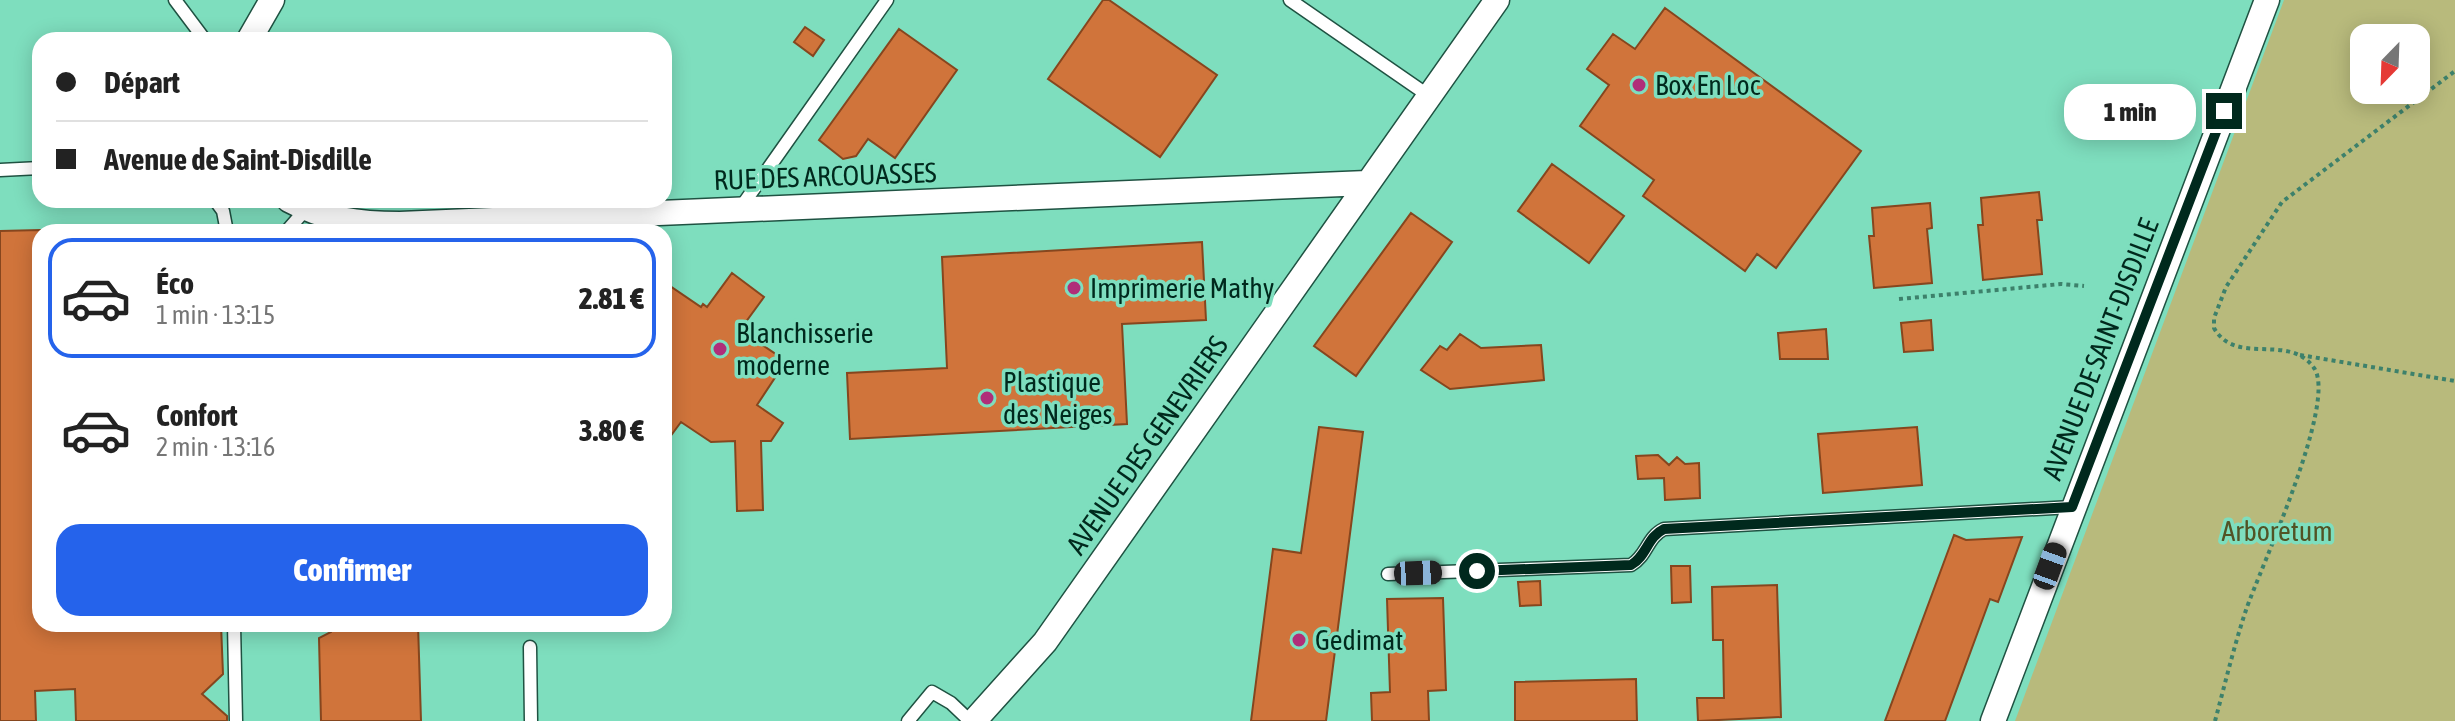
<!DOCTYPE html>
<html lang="fr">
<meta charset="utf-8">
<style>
body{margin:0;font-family:"Asap Condensed",sans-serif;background:#f6f6f6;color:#222;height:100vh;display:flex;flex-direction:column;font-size:30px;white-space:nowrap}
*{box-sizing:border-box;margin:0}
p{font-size:26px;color:#767676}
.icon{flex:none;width:44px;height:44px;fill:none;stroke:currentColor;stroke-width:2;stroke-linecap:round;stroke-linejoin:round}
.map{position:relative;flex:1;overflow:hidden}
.panel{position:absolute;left:32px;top:224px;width:640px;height:408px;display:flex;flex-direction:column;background:#fff;border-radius:24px;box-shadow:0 4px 20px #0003}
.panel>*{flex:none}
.banner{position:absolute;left:32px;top:32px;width:640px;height:176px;border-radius:24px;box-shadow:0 4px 20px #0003;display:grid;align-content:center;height:176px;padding:0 24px;background:#fff}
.needle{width:52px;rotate:203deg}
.buttons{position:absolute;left:2350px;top:24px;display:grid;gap:16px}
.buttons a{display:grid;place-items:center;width:80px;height:80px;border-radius:16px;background:#fff;box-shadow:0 4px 20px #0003;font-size:40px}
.end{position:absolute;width:36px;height:36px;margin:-18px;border:10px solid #00291d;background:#fff;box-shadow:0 0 0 4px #fff}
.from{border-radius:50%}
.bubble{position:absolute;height:56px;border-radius:24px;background:#fff;box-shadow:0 4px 20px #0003;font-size:26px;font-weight:800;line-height:56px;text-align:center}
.car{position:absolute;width:24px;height:48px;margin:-24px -12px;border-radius:10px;box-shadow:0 0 6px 2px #0007;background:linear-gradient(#222 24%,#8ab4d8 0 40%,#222 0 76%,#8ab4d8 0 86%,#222 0)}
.banner b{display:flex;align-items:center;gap:28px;height:76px;font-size:30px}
.banner b+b{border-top:2px solid #e0e0e0}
.banner i{width:20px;height:20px;background:#222}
ul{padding:14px 0 0;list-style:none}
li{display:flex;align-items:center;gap:24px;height:120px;margin:0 16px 12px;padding:0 8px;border:4px solid transparent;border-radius:24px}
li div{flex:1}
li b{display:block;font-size:30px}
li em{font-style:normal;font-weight:800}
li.current{border-color:#2563eb}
li>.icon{width:72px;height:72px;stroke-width:1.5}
.button{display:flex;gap:16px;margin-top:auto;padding:16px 24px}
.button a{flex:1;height:92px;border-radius:24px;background:#2563eb;color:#fff;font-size:32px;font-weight:800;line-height:92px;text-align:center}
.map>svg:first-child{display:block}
</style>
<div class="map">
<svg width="2455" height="721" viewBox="0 0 2455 721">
<rect width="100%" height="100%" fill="#7edebe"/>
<!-- green -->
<path fill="#b8ba7c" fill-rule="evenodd" d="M 2284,0 L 2455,0 L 2455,721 L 2015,721 ZM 2364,38 L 2416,38 L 2416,90 L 2364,90 Z"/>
<!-- building -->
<path fill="#d0743b" stroke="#86461e" stroke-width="2" d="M 1103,0 L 1109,0 L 1217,75 L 1160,157 L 1048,79 Z
M 1665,8 L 1861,151 L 1776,268 L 1757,254 L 1745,271 L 1643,196 L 1654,180 L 1580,126 L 1609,85 L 1587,69 L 1613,34 L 1635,49 Z
M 805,27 L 824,40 L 813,56 L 794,42 Z
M 899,29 L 957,70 L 895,158 L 868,139 L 856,156 L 843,159 L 819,140 Z
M 1552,164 L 1624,216 L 1589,263 L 1518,211 Z
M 2039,192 L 2042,220 L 2037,220 L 2042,274 L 1983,280 L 1978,225 L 1983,225 L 1981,198 Z
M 1930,203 L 1932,228 L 1927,229 L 1932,283 L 1874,288 L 1869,236 L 1874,236 L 1872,208 Z
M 1411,213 L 1452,242 L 1356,376 L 1314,346 Z
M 40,230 L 40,624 L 221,624 L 223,674 L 202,694 L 227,716 L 227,721 L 76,721 L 75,689 L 35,691 L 36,721 L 0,721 L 0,231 Z
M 1202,242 L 1206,320 L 1122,324 L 1127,424 L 850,439 L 847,373 L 947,368 L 942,257 Z
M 732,273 L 764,297 L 740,330 L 786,361 L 757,405 L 783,423 L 771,441 L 761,441 L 763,510 L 737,511 L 735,441 L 711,442 L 681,422 L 664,445 L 664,282 L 701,307 L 703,304 L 707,307 Z
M 1931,320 L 1933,350 L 1904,352 L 1901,323 Z
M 1826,329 L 1828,359 L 1780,359 L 1778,333 Z
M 1460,334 L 1481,348 L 1541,345 L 1544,380 L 1450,389 L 1421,370 L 1440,346 L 1447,350 Z
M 1319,427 L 1363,432 L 1326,721 L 1251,721 L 1273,549 L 1301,553 Z
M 1917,427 L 1922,485 L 1823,493 L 1818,434 Z
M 1658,455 L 1669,465 L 1677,457 L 1685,464 L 1699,463 L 1700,498 L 1665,500 L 1664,478 L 1638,479 L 1636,456 Z
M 1954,535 L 1966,540 L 2022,537 L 1998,602 L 1990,599 L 1945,721 L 1885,721 Z
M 1671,566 L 1690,566 L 1691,602 L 1672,603 Z
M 1540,581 L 1541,605 L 1520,606 L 1518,582 Z
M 1777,585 L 1781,717 L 1698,721 L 1697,698 L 1724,698 L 1723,640 L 1713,640 L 1712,587 Z
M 1443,598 L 1446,690 L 1428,691 L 1429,721 L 1372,721 L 1371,693 L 1390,692 L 1387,599 Z
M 330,624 L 418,624 L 421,721 L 321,721 L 319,638 L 331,632 Z
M 1636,679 L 1637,721 L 1515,721 L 1515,682 Z"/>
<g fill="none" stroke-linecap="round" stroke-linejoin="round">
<!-- lane casing -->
<g stroke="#1f5242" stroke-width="15">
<path id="lane" d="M 175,0 L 205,40
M 1290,0 L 1429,96
M 0,170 L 40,168
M 215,200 L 223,211 L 227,232
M 739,210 L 887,0
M 286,232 L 306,209
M 1388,574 L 1631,565 C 1647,556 1647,537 1664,529 L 2072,507
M 234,624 L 236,721
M 530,647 L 531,721
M 908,721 L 932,692 L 951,703 L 970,721"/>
</g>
<!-- street casing -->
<g stroke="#1f5242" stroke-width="27">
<path id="street" d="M 249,40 L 272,0
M 289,200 C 326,220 359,224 400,224 L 1367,183
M 974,721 L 1045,642 L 1497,0
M 1993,721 L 2267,0"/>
</g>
<!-- path -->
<path stroke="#3d816b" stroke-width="4" stroke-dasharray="4 4" stroke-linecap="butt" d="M 1899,299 L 2061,284 L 2084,286
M 2300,355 L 2455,381
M 2215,721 C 2225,684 2234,646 2246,610 C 2260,569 2338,402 2314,368 C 2289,332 2236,367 2214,328 L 2214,318 L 2226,287 L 2282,202 L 2455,71"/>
<!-- lane -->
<use href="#lane" stroke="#fff" stroke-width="12"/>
<!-- street -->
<use href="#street" stroke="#fff" stroke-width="24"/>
</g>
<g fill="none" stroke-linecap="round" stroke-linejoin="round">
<!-- route -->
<path stroke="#00291d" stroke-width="10" d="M 1477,571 L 1631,565 C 1647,556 1647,537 1664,529 L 2072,507 L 2224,111"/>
</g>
<!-- markers -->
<g fill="#b02e79" stroke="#7edebe" stroke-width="3">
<circle cx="1639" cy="85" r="8"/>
<circle cx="1074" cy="288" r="8"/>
<circle cx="720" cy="349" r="8"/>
<circle cx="987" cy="398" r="8"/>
<circle cx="1299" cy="640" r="8"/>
</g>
<g text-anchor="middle" stroke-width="7" stroke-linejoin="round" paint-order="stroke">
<!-- poi labels -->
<g font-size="28" fill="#00291d" stroke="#7edebe" text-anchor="start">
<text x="1655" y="95">Box En Loc</text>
<text x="1090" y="298">Imprimerie Mathy</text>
<text x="736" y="343">Blanchisserie<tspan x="736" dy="32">moderne</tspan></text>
<text x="1003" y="392">Plastique<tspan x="1003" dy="32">des Neiges</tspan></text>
<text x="1315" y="650">Gedimat</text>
</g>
<!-- street labels -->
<g font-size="28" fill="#00291d" stroke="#7edebe">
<text transform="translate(825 176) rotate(-2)" y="10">RUE DES ARCOUASSES</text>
<text transform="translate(2100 349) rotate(-69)" y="10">AVENUE DE SAINT-DISDILLE</text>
<text transform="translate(1147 445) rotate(-55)" y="10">AVENUE DES GENEVRIERS</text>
</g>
<!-- park labels -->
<g font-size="28" fill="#525325" stroke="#7edebe">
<text x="2277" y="541">Arboretum</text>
</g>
</g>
</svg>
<div class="buttons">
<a><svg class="needle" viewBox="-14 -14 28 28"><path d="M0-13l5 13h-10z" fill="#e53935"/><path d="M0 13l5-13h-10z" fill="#767676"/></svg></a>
</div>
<i class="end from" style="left:1477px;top:571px"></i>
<i class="end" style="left:2224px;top:111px"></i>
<div class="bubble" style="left:2064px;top:84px;width:132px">1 min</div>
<i class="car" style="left:2050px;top:566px;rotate:20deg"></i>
<i class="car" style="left:1418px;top:573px;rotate:88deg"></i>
<div class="banner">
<b><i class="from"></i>Départ</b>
<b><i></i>Avenue de Saint-Disdille</b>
</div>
<section class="panel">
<ul>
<li class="current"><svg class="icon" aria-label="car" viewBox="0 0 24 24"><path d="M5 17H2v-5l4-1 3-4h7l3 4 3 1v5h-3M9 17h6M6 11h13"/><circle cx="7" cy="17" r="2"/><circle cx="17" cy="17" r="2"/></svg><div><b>Éco</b><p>1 min · 13:15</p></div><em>2.81 €</em></li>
<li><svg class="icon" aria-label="car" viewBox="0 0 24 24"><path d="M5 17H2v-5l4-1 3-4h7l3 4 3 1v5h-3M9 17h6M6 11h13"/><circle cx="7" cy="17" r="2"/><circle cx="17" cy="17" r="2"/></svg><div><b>Confort</b><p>2 min · 13:16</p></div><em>3.80 €</em></li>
</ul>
<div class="button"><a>Confirmer</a></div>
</section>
</div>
